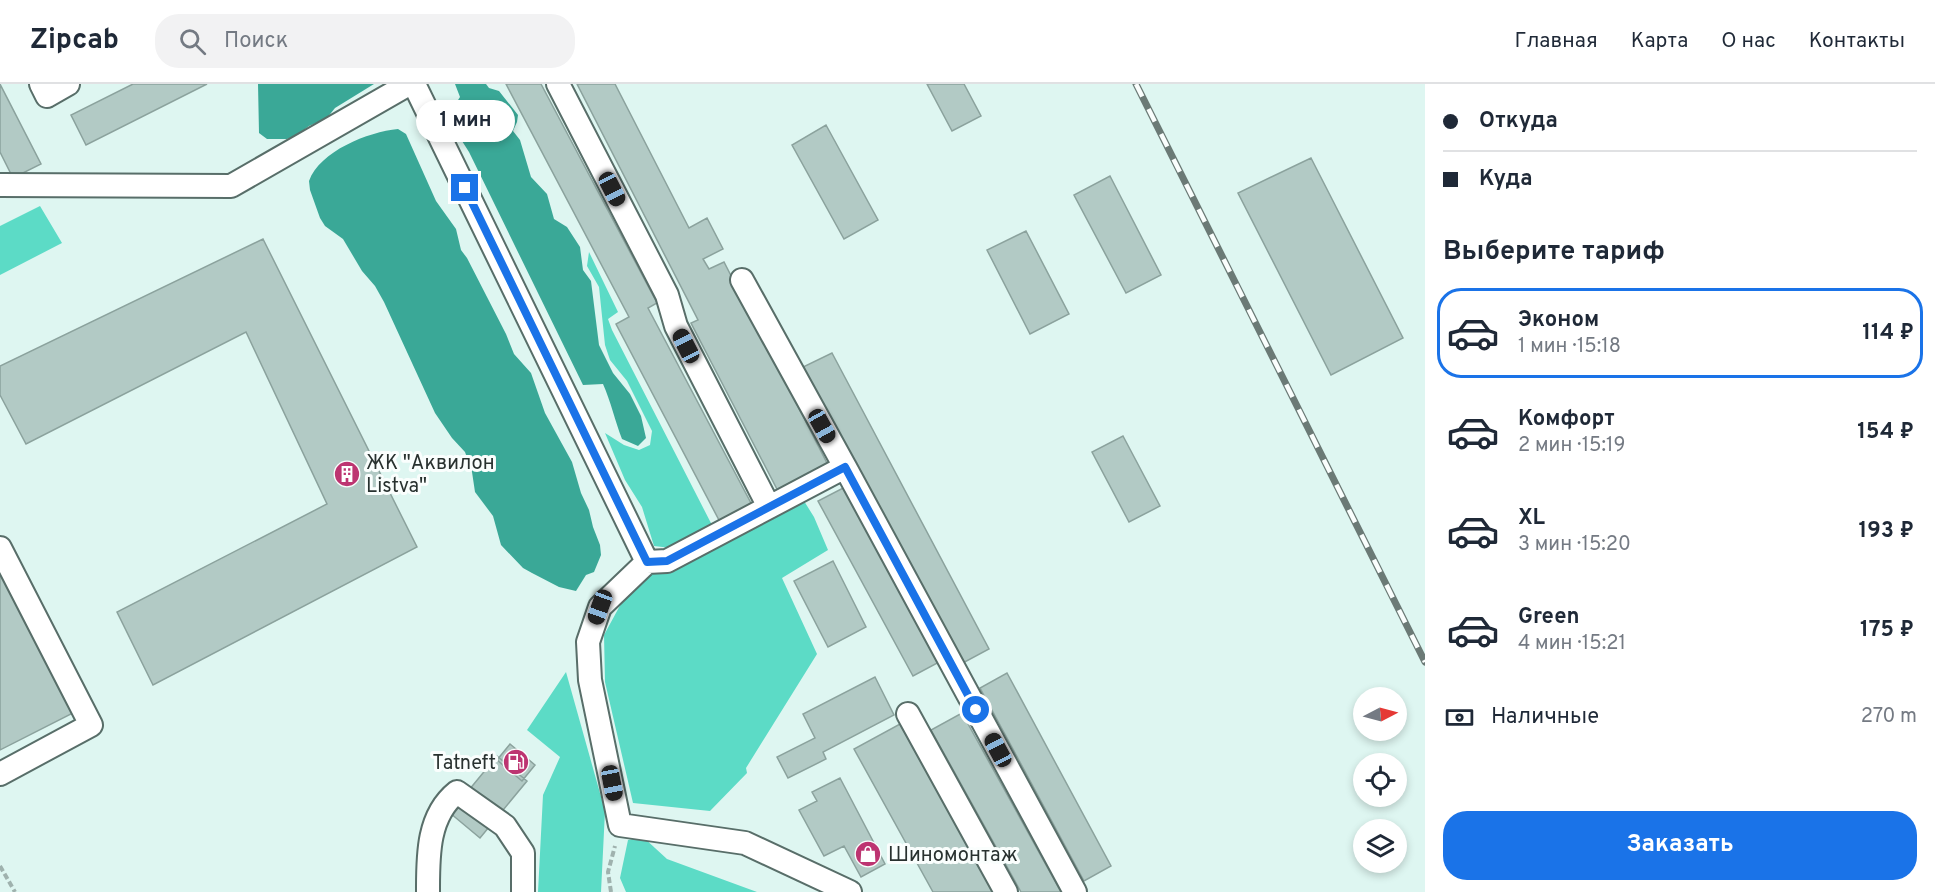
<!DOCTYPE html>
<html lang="ru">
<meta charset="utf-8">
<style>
body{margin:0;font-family:Overpass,sans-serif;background:#f2f2f3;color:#1f2937;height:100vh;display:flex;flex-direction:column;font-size:22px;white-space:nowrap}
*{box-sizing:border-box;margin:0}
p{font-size:20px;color:#747a83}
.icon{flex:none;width:33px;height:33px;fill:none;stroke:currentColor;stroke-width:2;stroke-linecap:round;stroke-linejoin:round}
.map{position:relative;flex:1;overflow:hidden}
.panel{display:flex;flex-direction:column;background:#fff;width:510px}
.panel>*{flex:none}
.guide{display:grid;align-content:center;height:132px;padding:0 18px;background:#fff}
.needle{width:39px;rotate:84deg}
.controls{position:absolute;left:1353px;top:603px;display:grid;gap:12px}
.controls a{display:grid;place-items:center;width:54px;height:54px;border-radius:50%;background:#fff;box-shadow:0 3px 9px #0003;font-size:30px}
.end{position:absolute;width:27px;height:27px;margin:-14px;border:8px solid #1a73e8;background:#fff;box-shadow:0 0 0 3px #fff}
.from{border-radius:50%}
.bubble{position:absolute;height:42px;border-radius:21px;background:#fff;box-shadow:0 3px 9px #0003;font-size:20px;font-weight:700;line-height:42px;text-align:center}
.car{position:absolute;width:18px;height:36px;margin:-18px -9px;border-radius:8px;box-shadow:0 0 4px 2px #0007;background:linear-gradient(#222 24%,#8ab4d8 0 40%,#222 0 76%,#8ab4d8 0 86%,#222 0)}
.guide b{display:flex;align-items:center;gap:21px;height:57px;font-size:22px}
.guide b+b{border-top:2px solid #e0e1e3}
.guide i{width:15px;height:15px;background:#1f2937}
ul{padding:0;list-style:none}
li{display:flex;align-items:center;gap:18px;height:90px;margin:0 12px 9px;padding:0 6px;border:3px solid transparent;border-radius:24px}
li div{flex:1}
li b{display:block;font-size:22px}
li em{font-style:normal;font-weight:700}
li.active{border-color:#1a73e8}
li>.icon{width:54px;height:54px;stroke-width:1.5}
h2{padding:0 18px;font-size:27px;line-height:72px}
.pay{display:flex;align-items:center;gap:15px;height:66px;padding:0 18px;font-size:22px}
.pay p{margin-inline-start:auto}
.primary-button{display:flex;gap:12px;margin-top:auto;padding:12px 18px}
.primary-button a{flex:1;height:69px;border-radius:24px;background:#1a73e8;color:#fff;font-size:24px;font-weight:700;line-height:69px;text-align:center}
header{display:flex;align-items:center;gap:36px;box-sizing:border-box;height:84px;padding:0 30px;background:#fff;border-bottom:2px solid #e0e1e3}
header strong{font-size:28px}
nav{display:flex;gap:33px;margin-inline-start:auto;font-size:21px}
.search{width:420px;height:54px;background:#f2f2f3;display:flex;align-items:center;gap:15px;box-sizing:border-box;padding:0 21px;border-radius:24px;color:#747a83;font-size:22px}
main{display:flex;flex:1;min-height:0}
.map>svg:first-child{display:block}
</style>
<header>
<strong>Zipcab</strong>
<div class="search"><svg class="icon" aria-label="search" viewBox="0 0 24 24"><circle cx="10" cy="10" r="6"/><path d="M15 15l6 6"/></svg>Поиск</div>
<nav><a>Главная</a><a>Карта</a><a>О нас</a><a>Контакты</a></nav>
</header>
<main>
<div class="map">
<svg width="1425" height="808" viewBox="0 0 1425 808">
<rect width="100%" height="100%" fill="#def6f1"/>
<!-- green -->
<path fill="#5cdbc6" d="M 40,122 L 62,159 L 0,191 L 0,142 Z
M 589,168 L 618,228 L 608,235 L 612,246 L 714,445 L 671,464 L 654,462 L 642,423 L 625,396 L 605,349 L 624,361 L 639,366 L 650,361 L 652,347 L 627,297 L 610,276 L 605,261 L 599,203 L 587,182 Z
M 804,417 L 814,433 L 828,466 L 782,494 L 817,570 L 746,684 L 747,689 L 710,727 L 633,719 L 605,598 L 604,551 L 623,516 L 649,490 Z
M 566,588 L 605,727 L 601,808 L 538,808 L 543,711 L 560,673 L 527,646 Z
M 643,753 L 667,775 L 757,808 L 626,808 L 620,794 L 628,756 Z"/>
<!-- water -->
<path fill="#3aa897" d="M 258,0 L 374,0 L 335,24 L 327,34 L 309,42 L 297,51 L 287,55 L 267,55 L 259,49 Z
M 455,0 L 486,0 L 489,4 L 499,7 L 518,31 L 517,38 L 513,47 L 520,56 L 531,93 L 547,110 L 554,135 L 567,143 L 580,163 L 583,186 L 591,197 L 599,261 L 613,289 L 630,310 L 641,332 L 646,354 L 638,362 L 622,355 C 615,337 611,318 603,300 L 583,301 L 469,68 L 455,46 L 451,27 L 460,13 Z
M 398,45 L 406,50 L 436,117 L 456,145 L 461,166 L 467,174 L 506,250 L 514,270 L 531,289 L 545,329 L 572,378 L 581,409 L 589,426 L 593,443 L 600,461 L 601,471 L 594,488 L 586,491 L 576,507 L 559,503 L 532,489 L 523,484 L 501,461 L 493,432 L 475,408 L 472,388 L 465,368 L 452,354 L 435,329 L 384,218 L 375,202 L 362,187 L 343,155 L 325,142 L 320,134 L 310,106 L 309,97 C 320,67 368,48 398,45 Z"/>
<!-- building -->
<path fill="#b2cac5" stroke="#8ba29d" stroke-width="1.5" d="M 0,0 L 41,80 L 13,94 L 0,68 Z
M 133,0 L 207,0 L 86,61 L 71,31 Z
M 506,0 L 541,0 L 657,219 L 648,224 L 752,421 L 720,438 L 616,240 L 629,233 Z
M 577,0 L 615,0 L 689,144 L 707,134 L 723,165 L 703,175 L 709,185 L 724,178 L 830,385 L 780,411 L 691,239 L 698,236 Z
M 927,0 L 964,0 L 981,32 L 952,47 Z
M 826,41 L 878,136 L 844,155 L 792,61 Z
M 1311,74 L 1403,254 L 1331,291 L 1238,109 Z
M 1110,92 L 1161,191 L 1126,209 L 1074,111 Z
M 1026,147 L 1069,230 L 1030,250 L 987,166 Z
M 263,155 L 417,463 L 153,601 L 117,528 L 327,420 L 246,248 L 26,360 L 0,311 L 0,282 Z
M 832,269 L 989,565 L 961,580 L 803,283 Z
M 1123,352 L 1160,422 L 1129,438 L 1092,368 Z
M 847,402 L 943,576 L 913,592 L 818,417 Z
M 833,477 L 866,543 L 828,563 L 794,497 Z
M 0,485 L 73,629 L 0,666 Z
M 1007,589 L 1111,782 L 1084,797 L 980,604 Z
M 875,593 L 894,631 L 823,668 L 826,675 L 788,694 L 777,673 L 815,654 L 803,630 Z
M 962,629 L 1061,808 L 1021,808 L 931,646 Z
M 900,640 L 993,808 L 933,808 L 854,665 Z
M 510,660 L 535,681 L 522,697 L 497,676 Z
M 497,672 L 527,697 L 480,754 L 450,729 Z
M 840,694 L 885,780 L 861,793 L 844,762 L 824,772 L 799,726 L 817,717 L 812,708 Z"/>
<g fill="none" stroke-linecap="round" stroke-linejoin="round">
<!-- minor casing -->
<g stroke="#586e69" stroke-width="26">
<path id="minor" d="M 41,0 L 47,12 L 68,0
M 414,0 L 647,478 L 600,523 L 588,558 L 590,596 L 620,741 L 745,759 L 850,808
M 558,0 L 667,211 L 676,242 L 769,423
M 0,101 L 231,102 L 409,0
M 845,383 L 1075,808
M 0,464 L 91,641 L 0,690
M 647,478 L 667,477 L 845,383 L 742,196
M 908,630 L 1006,808
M 428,808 C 428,773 427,732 457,708 L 505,742 L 523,769 L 523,808"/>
</g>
<!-- path -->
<path stroke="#9fb2ae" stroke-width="4" stroke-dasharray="6 3" stroke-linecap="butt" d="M 0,782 L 15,808
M 611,808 L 608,788 L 615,762"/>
<!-- minor -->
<use href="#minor" stroke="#fff" stroke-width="22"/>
<!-- rail casing -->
<g stroke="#6b7a76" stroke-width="7">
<path id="rail" d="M 1136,0 L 1425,578"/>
</g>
<!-- rail -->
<use href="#rail" stroke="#fafefd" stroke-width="4.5" stroke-dasharray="14" stroke-linecap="butt"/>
</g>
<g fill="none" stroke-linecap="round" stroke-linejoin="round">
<!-- route -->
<path stroke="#1a73e8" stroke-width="8" d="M 465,104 L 647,478 L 667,477 L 845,383 L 976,626"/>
</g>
<!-- icons -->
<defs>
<g id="building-disc" transform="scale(1.35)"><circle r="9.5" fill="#bd3471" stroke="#fafefd"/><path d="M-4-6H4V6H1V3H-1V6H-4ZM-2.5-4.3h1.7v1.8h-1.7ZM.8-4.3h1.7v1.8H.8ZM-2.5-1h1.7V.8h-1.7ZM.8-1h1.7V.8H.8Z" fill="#fff"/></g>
<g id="fuel-disc" transform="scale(1.35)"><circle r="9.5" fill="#bd3471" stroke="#fafefd"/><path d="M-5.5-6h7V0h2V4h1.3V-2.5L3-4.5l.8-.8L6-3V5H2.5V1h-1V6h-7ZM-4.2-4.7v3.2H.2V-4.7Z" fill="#fff"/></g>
<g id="shop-disc" transform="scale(1.35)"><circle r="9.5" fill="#bd3471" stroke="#fafefd"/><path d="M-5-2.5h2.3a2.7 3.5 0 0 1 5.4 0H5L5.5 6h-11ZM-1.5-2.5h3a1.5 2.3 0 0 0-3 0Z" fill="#fff"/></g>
</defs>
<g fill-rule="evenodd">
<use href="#building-disc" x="347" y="390"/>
<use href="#fuel-disc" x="516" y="678"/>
<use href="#shop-disc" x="868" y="770"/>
</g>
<g text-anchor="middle" stroke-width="6" stroke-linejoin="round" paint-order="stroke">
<!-- poi labels -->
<g font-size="20" fill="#28312f" stroke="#fafefd" text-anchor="start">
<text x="366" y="385">ЖК "Аквилон<tspan x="366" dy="23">Listva"</tspan></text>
<text x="496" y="685" text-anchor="end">Tatneft</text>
<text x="888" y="777">Шиномонтаж</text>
</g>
</g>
</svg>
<div class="controls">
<a><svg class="needle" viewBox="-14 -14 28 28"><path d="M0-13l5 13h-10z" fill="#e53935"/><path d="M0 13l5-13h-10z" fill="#747a83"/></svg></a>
<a><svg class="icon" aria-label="locate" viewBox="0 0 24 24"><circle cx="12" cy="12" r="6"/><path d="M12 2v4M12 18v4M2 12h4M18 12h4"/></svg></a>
<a><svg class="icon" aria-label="layers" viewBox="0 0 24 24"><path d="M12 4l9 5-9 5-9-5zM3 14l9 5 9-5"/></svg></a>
</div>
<i class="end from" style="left:976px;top:626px"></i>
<i class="end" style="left:465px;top:104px"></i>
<div class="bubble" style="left:416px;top:16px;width:99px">1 мин</div>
<i class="car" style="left:612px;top:105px;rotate:153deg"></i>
<i class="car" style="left:686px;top:262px;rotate:333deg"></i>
<i class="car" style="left:822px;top:342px;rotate:151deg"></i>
<i class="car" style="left:600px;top:523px;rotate:200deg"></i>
<i class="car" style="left:998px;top:666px;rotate:332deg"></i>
<i class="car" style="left:612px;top:699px;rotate:169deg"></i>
</div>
<section class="panel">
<div class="guide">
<b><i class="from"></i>Откуда</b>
<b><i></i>Куда</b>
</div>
<h2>Выберите тариф</h2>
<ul>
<li class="active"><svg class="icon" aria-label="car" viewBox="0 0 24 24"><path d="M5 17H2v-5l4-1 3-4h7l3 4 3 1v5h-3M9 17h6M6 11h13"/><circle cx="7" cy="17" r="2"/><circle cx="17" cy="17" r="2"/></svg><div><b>Эконом</b><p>1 мин · 15:18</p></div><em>114 ₽</em></li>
<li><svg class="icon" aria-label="car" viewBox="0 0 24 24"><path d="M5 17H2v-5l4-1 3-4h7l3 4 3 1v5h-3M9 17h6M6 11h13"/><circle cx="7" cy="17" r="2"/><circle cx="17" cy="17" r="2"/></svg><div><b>Комфорт</b><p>2 мин · 15:19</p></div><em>154 ₽</em></li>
<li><svg class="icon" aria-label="car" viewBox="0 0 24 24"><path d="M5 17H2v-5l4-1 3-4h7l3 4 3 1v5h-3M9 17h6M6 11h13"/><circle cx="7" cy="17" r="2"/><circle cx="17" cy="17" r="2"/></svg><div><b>XL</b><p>3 мин · 15:20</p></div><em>193 ₽</em></li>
<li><svg class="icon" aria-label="car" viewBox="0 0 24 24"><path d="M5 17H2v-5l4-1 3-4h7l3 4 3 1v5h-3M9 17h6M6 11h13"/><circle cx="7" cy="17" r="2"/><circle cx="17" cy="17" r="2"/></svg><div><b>Green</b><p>4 мин · 15:21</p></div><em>175 ₽</em></li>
</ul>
<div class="pay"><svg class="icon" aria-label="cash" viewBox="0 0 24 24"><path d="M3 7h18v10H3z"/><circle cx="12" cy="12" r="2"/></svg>Наличные<p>270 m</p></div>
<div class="primary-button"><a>Заказать</a></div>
</section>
</main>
